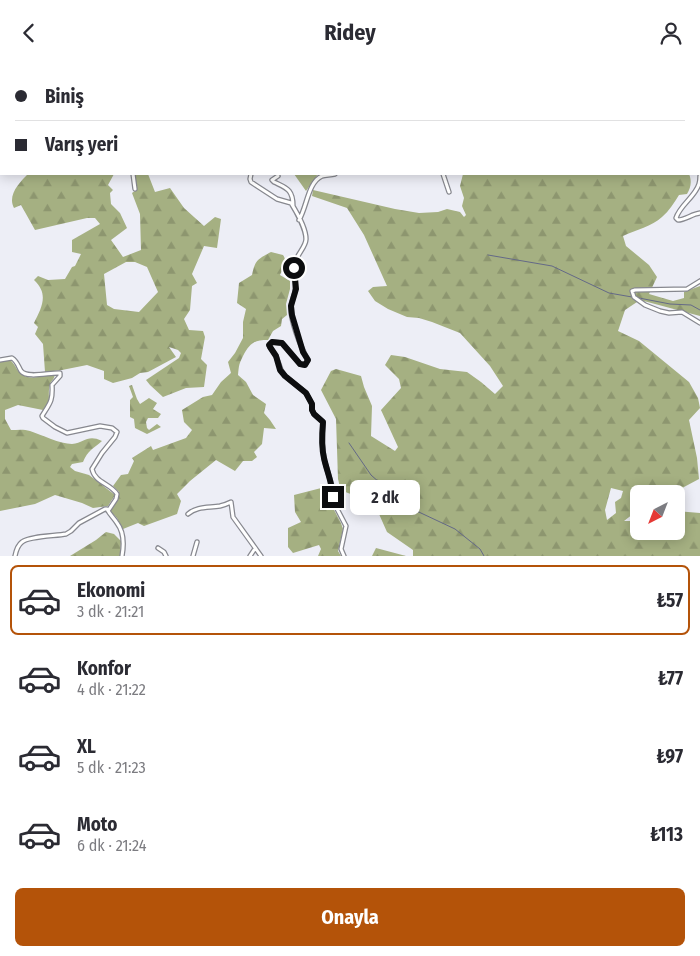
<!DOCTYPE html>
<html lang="tr">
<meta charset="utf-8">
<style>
body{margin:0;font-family:"Fira Sans Condensed",sans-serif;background:#f7f7f7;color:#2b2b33;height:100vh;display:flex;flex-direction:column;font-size:19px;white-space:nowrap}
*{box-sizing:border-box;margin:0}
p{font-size:16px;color:#7c7c81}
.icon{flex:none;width:28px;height:28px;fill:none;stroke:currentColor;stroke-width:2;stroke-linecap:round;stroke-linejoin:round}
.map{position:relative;height:491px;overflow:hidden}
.drawer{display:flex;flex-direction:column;background:#fff;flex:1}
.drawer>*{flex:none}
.banner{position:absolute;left:0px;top:0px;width:700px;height:110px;box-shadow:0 2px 12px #0003;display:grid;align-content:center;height:110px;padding:0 15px;background:#fff}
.needle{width:32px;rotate:222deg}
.tools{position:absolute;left:630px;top:420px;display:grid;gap:10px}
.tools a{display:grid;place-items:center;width:55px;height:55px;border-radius:8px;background:#fff;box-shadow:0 2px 12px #0003;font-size:25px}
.end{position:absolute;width:22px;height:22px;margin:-11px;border:6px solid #0c0d0f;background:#fff;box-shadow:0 0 0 2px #fff}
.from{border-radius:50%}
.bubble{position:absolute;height:35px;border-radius:8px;background:#fff;box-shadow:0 2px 12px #0003;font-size:16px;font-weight:700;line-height:35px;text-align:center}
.banner b{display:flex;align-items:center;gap:18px;height:48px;font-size:19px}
.banner b+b{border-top:1px solid #e1e1e2}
.banner i{width:12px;height:12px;background:#2b2b33}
ul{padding:9px 0 0;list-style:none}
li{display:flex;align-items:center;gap:15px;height:70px;margin:0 10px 8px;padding:0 5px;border:2px solid transparent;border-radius:8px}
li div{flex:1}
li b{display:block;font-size:19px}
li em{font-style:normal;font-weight:700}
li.current{border-color:#b45309}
li>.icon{width:45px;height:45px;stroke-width:1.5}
.button{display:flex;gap:10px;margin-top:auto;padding:10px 15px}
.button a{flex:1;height:58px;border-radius:8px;background:#b45309;color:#fff;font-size:20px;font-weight:700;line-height:58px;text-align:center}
header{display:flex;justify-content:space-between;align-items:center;height:65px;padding:0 15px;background:#fff;font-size:22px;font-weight:700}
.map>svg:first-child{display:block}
</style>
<header><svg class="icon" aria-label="back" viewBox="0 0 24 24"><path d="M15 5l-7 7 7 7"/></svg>Ridey<svg class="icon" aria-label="person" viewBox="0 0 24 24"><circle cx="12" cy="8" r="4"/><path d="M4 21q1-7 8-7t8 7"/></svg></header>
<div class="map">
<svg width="700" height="491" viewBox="0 0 700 491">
<defs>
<pattern id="forest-firs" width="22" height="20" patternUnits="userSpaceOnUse" patternTransform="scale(1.25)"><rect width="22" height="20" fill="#a5b082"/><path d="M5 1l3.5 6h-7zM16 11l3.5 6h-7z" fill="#8d966f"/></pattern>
</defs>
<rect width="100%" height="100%" fill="#edeef6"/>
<!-- forest -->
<path fill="url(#forest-firs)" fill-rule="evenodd" d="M 0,0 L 135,0 L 135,1 L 1,1 L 1,51 L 0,51 Z
M 674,0 L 700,0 L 700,65 L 699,59 L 699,1 L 673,1 Z
M 28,109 L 114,109 L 108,120 L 113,125 L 110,128 L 111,139 L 120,148 L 127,163 L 111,175 L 123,192 L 141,185 L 140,149 L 132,128 L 136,125 L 135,109 L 148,109 L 155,127 L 170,123 L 184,143 L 204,161 L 215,152 L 221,154 L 217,183 L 204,181 L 192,209 L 197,218 L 192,221 L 190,245 L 184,254 L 189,265 L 203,266 L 205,272 L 201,294 L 207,300 L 204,322 L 186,323 L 163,332 L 150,320 L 146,315 L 179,293 L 181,288 L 178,285 L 169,282 L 176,292 L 148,307 L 140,308 L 132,313 L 113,318 L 104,314 L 104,306 L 87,300 L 62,305 L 45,307 L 43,279 L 35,269 L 38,262 L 34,258 C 42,242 49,229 34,215 L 38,211 L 48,215 L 65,214 L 72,202 L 75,201 L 81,189 L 72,187 L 72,175 L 100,159 L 95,153 L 87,153 L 35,165 L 21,140 L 14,143 C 7,130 20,117 28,109 ZM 126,197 L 135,197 L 147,202 L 158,227 L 139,247 L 114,244 L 107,240 L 104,209 Z
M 294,109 L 318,109 L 306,126 Z
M 463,109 L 689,109 C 692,116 691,122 687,129 L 679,130 C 674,138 669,146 662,152 C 652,161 636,165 623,171 L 626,181 L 649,200 L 657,212 L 649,229 L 673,236 L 684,233 L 684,227 L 700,221 L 700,251 L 640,235 L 625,245 L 618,266 L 639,276 L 689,317 L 698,333 L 700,343 L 689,355 L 697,393 L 699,414 L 684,422 L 676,429 L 639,429 L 639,450 L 636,451 L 633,449 L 624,456 L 639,456 L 639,466 L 676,466 L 676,446 L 700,448 L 700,491 L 413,491 L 413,485 L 387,467 L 371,431 C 362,431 346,431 340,422 C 339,420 339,417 338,414 L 336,354 L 321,325 L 331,306 L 336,304 L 361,311 L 364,322 L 372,341 L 371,371 L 395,386 L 398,382 L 381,345 L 401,323 L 399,314 L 385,300 L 391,290 L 405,292 L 440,304 L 467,307 L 481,317 L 495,329 L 503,321 L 490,301 L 460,268 L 432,257 L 419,253 L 407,252 L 388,244 L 375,236 L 368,226 L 373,222 L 387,221 L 364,170 L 347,143 L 312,131 L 313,125 L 395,144 L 419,148 L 438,147 L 447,144 L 460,147 L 464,152 L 466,150 L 462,141 L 464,133 L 460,121 ZM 611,423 L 623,426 L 621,433 L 615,437 L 616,448 L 607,455 L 605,445 Z
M 271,187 L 283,190 C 288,197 283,203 280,210 L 290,216 L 290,224 L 286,239 L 287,250 L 282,254 L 281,261 L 273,266 L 268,275 C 254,275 250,278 243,291 C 239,299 239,300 238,310 L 246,317 L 253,330 L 266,339 L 264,348 L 270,355 L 276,364 L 264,363 L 262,379 L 254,387 L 257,392 L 252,396 L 243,396 L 235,406 L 216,395 L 190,416 L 177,429 L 181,436 L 177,449 L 144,461 L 138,458 L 123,464 L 117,453 L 110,446 L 119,432 L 119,427 L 113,421 L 121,410 L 128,409 L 134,396 L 132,393 L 151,381 L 153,385 L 186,373 L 192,365 L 184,357 L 182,345 L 203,332 L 212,330 L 221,317 L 231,308 L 228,297 L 235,288 L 243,273 L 243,257 L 246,244 L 237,238 L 239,218 L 252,210 C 255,195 258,194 271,187 Z
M 10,295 C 15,299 16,304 20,308 C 28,316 43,311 53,309 L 55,310 C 54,313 53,315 51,317 C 48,323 49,331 49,337 L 43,345 L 18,340 L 5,345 L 5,354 L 11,365 C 17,365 24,364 30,366 C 42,370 60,379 72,379 C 85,378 87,369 102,376 C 93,384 88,385 83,397 L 72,399 L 70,402 L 75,406 L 89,410 L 115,430 L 108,441 L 93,443 L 82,438 L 55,430 L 35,439 L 0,446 L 0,297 Z
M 132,320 L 137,334 L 140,339 L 149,333 L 157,338 L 153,344 L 161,349 L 158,353 L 148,353 L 146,357 L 147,363 L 149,365 L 157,359 L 161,362 L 147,369 L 135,363 L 134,354 L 130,352 L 130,335 L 133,332 L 129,321 Z
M 329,421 L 329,431 L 332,441 L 341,458 L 343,464 L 338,486 L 341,491 L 318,491 L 321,484 L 319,480 L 293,488 L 288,482 L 288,463 L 301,457 L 295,447 L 294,430 Z
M 106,467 L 114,469 L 121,476 L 120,491 L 70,491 L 96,475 Z
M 376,483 L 406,491 L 372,491 Z"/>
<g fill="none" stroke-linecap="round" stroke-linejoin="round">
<!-- stream -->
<path stroke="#646987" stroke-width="1" d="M 488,190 L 552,201 L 609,228 L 632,232
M 639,233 L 670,239 L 691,240 L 700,245
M 349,378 L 371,410 L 406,441 L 455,464 L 480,484 L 484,491"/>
<!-- minor casing -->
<g stroke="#87888f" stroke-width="5.5">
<path id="minor" d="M 256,0 L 258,1
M 560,0 L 560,1
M 185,1 L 186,0
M 316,1 L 316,0
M 587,1 L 587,0
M 595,1 L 597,0
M 133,109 L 135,124
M 251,109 L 250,114 L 251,117 L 257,121 L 277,134 L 291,138 C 296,146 306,164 306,174 C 306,182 297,189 295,198 C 293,207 296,216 295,225 C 295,230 292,234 291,240 C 289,253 301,283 308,295 L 306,298 L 305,300 L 300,299 L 282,278 L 272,277 L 269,280 L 270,282 L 276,291 L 281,305 L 285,311 L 306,328 L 312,339 L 312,345 L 314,349 L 323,357 L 322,377 L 324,394 L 332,421 L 335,440 L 346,461 L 341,484 L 344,491
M 443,109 L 449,127
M 278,111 L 272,115 L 274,117 C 286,123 293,124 293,141
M 700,111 C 700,113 700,116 699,119 C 695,132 680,140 676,153 L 678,155 C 685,155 692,149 700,148
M 299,155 C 307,142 308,117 322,111 C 326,110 331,110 335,109
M 700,216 L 687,224 L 635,225 L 632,226 L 634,232 L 645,240 L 660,246 L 669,248 L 682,247 L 700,258
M 0,295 L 12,293 C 17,296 18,301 21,306 C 27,314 51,307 60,308 L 60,311 L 52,320 C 53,336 50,338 42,351 L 43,353 L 55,362 L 67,368 L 100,361 L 112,363 L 117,367 L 115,372 L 102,388 L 92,404 C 95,418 110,418 117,429 L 116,434 L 108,446
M 188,449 C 197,441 209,443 220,441 C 224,440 227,439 231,437 L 233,452 L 256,484
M 158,483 L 164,487 L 166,491
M 15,491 C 16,486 18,480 22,477 C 29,471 56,471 66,469 L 71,466 L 79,458 L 105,444 L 107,444 C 110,450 114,453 117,458 C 124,467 124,480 122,491
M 193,491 L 197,477
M 250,491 L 254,485 L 256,484 L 261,491"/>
</g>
<!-- minor -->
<use href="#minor" stroke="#fff" stroke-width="3"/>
</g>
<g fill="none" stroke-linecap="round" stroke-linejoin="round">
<!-- route -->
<path stroke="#0c0d0f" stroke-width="6" d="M 294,203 L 296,224 L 291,241 L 292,250 L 303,287 L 308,295 L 305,300 L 300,299 L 282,278 L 272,277 L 269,280 L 270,282 L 276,291 L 280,305 L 285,311 L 306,328 L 312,339 L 312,345 L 314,349 L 323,357 C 322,369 321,381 324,393 C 327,407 332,417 333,432"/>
</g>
</svg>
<div class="tools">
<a><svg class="needle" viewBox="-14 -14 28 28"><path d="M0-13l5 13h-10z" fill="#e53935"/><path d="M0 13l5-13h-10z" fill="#7c7c81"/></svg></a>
</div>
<i class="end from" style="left:294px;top:203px"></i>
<i class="end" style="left:333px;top:432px"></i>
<div class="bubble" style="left:350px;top:415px;width:70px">2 dk</div>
<div class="banner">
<b><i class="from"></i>Biniş</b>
<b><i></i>Varış yeri</b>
</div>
</div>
<section class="drawer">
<ul>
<li class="current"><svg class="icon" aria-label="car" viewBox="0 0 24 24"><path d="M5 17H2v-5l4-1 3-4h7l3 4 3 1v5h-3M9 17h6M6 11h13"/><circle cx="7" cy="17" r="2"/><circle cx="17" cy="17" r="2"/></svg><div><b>Ekonomi</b><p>3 dk · 21:21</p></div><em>₺57</em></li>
<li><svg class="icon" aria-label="car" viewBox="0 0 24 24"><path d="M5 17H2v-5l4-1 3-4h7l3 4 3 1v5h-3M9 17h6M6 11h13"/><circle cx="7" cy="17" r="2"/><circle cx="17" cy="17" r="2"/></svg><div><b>Konfor</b><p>4 dk · 21:22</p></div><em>₺77</em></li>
<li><svg class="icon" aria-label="car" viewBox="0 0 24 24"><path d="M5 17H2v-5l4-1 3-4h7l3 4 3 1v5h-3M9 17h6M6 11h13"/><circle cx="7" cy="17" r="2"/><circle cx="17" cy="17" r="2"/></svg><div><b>XL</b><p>5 dk · 21:23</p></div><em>₺97</em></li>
<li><svg class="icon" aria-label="car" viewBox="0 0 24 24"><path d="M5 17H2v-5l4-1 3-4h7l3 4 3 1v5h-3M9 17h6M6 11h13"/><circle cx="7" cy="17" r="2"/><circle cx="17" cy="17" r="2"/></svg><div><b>Moto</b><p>6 dk · 21:24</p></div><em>₺113</em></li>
</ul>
<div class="button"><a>Onayla</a></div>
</section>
